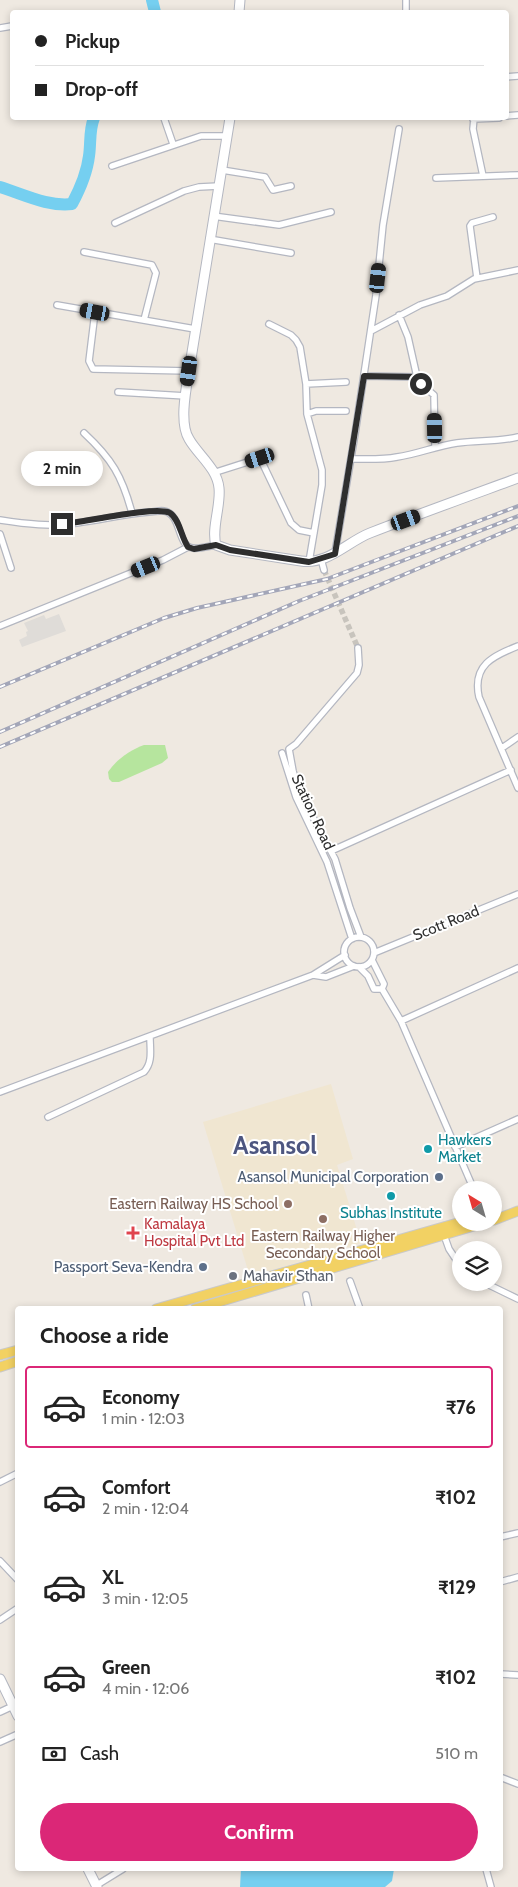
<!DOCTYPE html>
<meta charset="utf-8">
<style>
body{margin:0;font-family:Cabin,sans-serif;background:#f2f2f2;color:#222;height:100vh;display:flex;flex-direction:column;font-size:19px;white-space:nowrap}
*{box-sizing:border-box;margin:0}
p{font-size:16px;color:#767676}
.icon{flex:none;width:28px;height:28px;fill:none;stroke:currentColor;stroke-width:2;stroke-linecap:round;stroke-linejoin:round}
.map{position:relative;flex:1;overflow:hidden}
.details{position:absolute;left:15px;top:1306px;width:488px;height:565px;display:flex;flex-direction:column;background:#fff;border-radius:5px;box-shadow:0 2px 8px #0003}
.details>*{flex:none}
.banner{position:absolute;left:10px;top:10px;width:499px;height:110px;border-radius:5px;box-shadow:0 2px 8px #0003;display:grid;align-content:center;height:110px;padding:0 25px;background:#fff}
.needle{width:32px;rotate:323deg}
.buttons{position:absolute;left:452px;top:1181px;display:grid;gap:10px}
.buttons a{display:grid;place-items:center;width:50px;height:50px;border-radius:50%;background:#fff;box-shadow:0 2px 8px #0003;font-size:25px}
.end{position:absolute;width:22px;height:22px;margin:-11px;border:6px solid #2e2e2e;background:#fff;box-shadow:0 0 0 2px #fff}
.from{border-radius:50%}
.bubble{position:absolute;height:35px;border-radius:18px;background:#fff;box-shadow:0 2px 8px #0003;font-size:16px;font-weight:700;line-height:35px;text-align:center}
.car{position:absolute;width:15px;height:30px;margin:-15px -8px;border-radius:6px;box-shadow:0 0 4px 1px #0007;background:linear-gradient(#222 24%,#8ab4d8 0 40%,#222 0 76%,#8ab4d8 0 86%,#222 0)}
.banner b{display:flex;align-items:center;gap:18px;height:48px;font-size:19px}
.banner b+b{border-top:1px solid #e0e0e0}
.banner i{width:12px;height:12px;background:#222}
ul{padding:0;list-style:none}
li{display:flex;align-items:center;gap:15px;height:82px;margin:0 10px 8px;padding:0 15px;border:2px solid transparent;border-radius:5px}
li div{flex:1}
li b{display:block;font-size:19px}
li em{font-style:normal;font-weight:700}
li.on{border-color:#db2777}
li>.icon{width:45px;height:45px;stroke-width:1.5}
h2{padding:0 25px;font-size:22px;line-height:60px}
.pay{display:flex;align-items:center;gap:12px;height:55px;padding:0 25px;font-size:19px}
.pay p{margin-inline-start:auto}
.cta{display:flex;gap:10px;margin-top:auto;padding:10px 25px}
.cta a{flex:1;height:58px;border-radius:30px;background:#db2777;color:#fff;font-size:20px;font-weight:700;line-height:58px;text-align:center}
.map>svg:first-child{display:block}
</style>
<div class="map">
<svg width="518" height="1887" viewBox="0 0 518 1887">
<rect width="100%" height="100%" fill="#efe9e1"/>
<!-- education -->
<path fill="#f0e6d1" d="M 331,1084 L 353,1159 L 337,1165 L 361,1243 L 250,1277 L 203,1122 Z"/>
<!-- green -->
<path fill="#b6e59e" d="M 144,745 L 165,745 L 168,758 L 162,763 L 119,782 L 112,782 L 109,779 L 108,772 C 117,759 130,750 144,745 Z"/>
<!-- plaza -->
<path fill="#dfdcd8" d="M 59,614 L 66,631 L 22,647 L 19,640 L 27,636 L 26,632 L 28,631 L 24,623 L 44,615 L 46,619 Z"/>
<!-- water -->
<path fill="#75cff0" d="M 241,1869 L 394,1869 L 392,1881 L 385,1887 L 240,1887 Z"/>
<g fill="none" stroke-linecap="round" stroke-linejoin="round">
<!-- river -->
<path stroke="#75cff0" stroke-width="12" d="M 152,0 L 155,12
M 0,187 C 23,194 48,207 72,204 C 80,189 87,173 89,156 C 91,143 89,130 94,118"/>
<!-- street-tunnel -->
<path stroke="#c8c4bd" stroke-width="5.5" stroke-dasharray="5.5 3" stroke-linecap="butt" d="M 324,570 L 358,648"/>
<!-- street casing -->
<g stroke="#b4b7c1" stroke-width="8">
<path id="street" d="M 406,12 L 406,0
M 0,28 L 12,26
M 506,77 L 518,76
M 506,116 L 518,115
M 164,118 L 173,144
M 474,118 L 473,129 L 483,176
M 473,119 L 499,118
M 112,166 L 201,136 L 228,136
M 222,170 L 265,177 L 273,190 L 291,186
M 436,178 L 518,175
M 213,216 L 279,225 L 331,212
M 115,223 L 184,191 L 199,187 L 219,186
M 209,239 L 291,253
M 84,252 L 152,265 L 156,273 L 144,320
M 477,278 L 470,226 L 472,223 L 493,217
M 57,305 L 195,329
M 95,312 L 89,361 L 93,369 L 189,371
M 399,315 L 408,337 L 417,377 L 421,384 L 434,395 L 435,446
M 269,324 L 291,335 L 296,340 L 300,347 L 306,384 L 307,414 L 322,470 L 322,485 L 309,562
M 371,331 L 420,305 L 447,296 L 474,279 L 518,270
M 364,376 L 417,377
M 306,384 L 346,382
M 118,392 L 186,396
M 307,414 L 316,411 L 346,411
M 84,433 C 112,459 122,476 132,513
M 351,459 C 367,459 382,460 397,457 C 418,454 436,446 457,443 C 477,440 498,442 518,437
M 213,473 L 260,458 L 291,523 L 299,530 L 314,533
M 0,520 C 26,524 51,527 77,523 C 101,520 124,514 149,512 C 154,512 160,510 164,511 C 182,514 177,547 193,548 C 200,549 209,546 216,545
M 0,534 L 11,568
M 335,553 L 355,434 L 376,295 L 383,225 L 399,129
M 321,559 L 324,570
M 0,626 L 163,560 L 188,547
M 518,646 C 493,656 472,665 479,697 L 518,788
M 358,648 L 359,665 L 357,673 L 296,744 L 289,749 L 293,771 L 298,789 L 335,859 L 350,908 L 361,937
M 502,748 L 518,737
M 282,753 L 296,797 L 327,862 L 352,939
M 331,851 L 511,770
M344 952a15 15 0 1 1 30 0a15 15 0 1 1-30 0Z
M 374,953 L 518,894
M 345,955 L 313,975 L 326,977 L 354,966
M 359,967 L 368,976 L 374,989 L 382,989 L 384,984 L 372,960
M 382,989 L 401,1021 L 474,1190
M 401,1021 L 518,968
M 0,1092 L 313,975
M 48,1117 L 144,1072 C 153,1062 150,1050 150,1037
M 455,1147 L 518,1119
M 444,1235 L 449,1249 L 461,1267
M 350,1281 L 360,1309
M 483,1282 L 518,1299
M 306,1295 L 309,1309
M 0,1482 L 18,1473
M 500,1537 L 518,1533
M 0,1561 L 18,1580
M 500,1582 L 518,1577
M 0,1620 L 18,1608
M 500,1674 L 518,1675
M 0,1712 L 13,1706
M 0,1742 L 18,1734
M 500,1777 L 518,1784
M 486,1869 L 491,1887
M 97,1885 L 123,1869"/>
</g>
<!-- secondary casing -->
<g stroke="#b4b7c1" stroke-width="11">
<path id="secondary" d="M 239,12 L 240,0
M 230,118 L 189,371 C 186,389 179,423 189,439 C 198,455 217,468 219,488 C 221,506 211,529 216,545 L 230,550 L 301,561 C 328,565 347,542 370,533 C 419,514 469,496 518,478
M 0,1679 L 18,1716
M 88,1869 L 97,1887"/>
</g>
<!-- primary casing -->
<g stroke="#c9c9c9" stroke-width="11">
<path id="primary" d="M 494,1220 L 518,1211
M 156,1309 L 461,1222
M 195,1309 L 487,1222
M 0,1355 L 18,1350
M 0,1367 L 18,1361"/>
</g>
<!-- street -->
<use href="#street" stroke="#fff" stroke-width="5.5"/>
<!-- secondary -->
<use href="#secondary" stroke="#fff" stroke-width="9"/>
<!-- primary -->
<use href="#primary" stroke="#f2d163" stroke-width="9"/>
<!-- rail casing -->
<g stroke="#a3a6b8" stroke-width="4">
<path id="rail" d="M 0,687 L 164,618 L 197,608 L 327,579 L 518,506
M 0,732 L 299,601 L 518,516
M 0,747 L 518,526"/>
</g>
<!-- rail -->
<use href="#rail" stroke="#fff" stroke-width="2" stroke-dasharray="5.5" stroke-linecap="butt"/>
</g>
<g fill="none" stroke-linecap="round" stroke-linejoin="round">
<!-- route -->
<path stroke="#2e2e2e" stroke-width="6" d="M 62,524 C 81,523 157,505 170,513 C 180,520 181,537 188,547 L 194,549 L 216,545 L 230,550 L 309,562 L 335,554 L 364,376 L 417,377 L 421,384"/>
</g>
<!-- markers -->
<g fill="#0f9aa8" stroke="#fff" stroke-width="2">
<circle cx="428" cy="1149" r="5"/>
<circle cx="391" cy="1196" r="5"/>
</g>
<g fill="#5c6f8a" stroke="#fff" stroke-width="2">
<circle cx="439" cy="1177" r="5"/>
<circle cx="203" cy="1267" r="5"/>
</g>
<g fill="#8d6e63" stroke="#fff" stroke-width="2">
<circle cx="288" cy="1204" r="5"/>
<circle cx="323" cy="1219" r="5"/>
</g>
<path fill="#e0444e" stroke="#fff" stroke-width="2" d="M130.5 1225.5h5v5h5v5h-5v5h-5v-5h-5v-5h5z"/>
<circle fill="#6b7280" stroke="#fff" stroke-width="2" cx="233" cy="1276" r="5"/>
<g text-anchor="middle" stroke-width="4" stroke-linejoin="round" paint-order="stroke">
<!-- street labels -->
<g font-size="15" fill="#2e2e2e" stroke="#fff">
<text transform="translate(313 812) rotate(65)" y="5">Station Road</text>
<text transform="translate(446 923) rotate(-22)" y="5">Scott Road</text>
</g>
<!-- culture labels -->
<g font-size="15" fill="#0d838f" stroke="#fff" text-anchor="start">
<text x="438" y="1145">Hawkers<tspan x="438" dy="17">Market</tspan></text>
<text x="391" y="1218" text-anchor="middle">Subhas Institute</text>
</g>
<!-- service labels -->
<g font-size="15" fill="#4e5e75" stroke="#fff" text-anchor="end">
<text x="429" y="1182">Asansol Municipal Corporation</text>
<text x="193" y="1272">Passport Seva-Kendra</text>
</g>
<!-- education labels -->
<g font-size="15" fill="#785e54" stroke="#fff" text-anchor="end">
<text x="278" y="1209">Eastern Railway HS School</text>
<text x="323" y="1241" text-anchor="middle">Eastern Railway Higher<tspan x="323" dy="17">Secondary School</tspan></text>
</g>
<!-- health labels -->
<g font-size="15" fill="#be3a42" stroke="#fff" text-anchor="start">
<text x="144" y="1229">Kamalaya<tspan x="144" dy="17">Hospital Pvt Ltd</tspan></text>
</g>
<!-- worship labels -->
<g font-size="15" fill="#5b616d" stroke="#fff" text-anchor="start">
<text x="243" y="1281">Mahavir Sthan</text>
</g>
<!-- town labels -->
<g font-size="25" font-weight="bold" fill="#4d5680" stroke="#fff">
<text x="275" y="1154">Asansol</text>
</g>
</g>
</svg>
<div class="buttons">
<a><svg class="needle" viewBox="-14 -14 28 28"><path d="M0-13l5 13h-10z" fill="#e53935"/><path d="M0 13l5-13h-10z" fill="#767676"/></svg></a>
<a><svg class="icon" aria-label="layers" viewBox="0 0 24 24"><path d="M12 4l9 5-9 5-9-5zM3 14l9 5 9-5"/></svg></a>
</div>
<i class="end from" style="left:421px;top:384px"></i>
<i class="end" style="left:62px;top:524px"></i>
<div class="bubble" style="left:21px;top:451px;width:82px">2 min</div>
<i class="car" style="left:378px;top:278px;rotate:6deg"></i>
<i class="car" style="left:95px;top:312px;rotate:280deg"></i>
<i class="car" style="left:189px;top:371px;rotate:188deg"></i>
<i class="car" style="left:435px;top:428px;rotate:359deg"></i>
<i class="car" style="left:260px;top:458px;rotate:252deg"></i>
<i class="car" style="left:406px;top:520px;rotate:70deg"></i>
<i class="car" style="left:146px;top:567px;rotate:248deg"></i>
<div class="banner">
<b><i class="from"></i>Pickup</b>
<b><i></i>Drop-off</b>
</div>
<section class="details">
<h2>Choose a ride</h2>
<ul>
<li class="on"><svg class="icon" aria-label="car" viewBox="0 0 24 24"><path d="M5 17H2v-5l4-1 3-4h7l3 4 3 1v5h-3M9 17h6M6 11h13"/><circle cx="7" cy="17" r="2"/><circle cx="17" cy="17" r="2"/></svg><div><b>Economy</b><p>1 min · 12:03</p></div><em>₹76</em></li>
<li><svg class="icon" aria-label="car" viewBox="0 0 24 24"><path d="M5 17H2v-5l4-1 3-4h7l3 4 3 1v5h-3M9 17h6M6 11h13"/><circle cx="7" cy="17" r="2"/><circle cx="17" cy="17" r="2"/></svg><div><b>Comfort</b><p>2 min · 12:04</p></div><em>₹102</em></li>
<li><svg class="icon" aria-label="car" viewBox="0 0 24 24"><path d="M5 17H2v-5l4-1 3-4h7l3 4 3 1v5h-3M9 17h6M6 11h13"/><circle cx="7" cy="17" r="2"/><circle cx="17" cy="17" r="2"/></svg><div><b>XL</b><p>3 min · 12:05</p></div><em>₹129</em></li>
<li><svg class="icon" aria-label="car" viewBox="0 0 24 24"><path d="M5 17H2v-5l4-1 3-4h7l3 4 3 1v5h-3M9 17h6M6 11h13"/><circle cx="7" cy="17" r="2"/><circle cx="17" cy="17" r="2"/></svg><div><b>Green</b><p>4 min · 12:06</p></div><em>₹102</em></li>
</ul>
<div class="pay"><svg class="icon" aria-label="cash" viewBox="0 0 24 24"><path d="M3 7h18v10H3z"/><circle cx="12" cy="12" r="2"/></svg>Cash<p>510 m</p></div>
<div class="cta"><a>Confirm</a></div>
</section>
</div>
